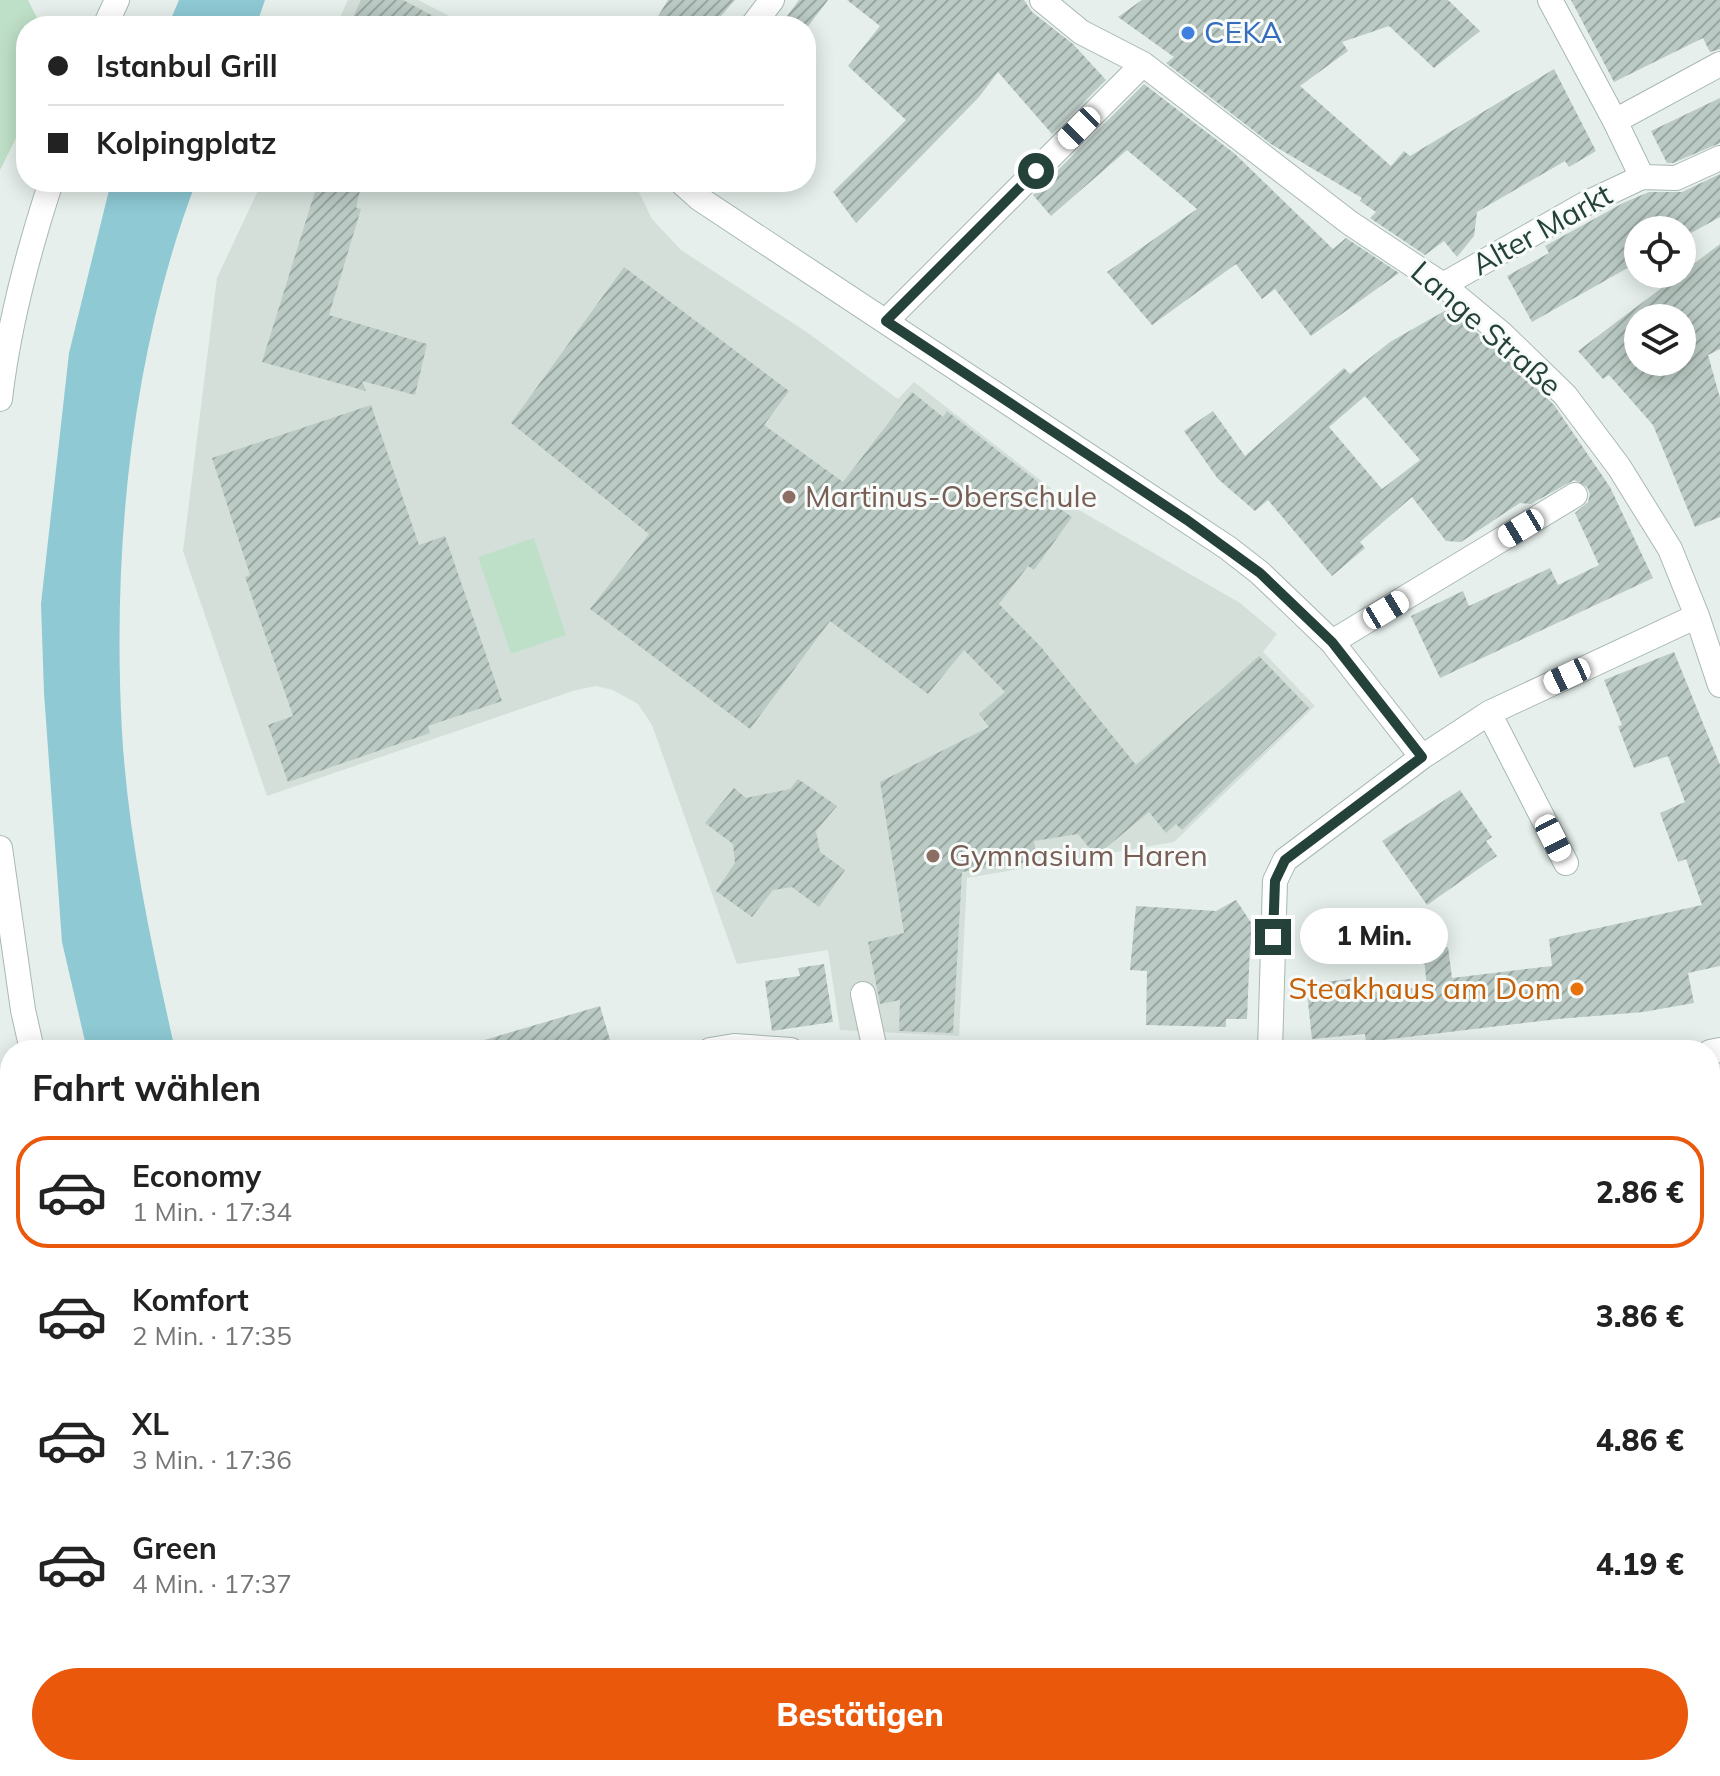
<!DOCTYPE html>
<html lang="de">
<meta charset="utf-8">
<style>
body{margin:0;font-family:Mulish,sans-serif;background:#f6f6f6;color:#222;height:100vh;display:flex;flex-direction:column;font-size:30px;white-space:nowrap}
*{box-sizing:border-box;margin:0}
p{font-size:26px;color:#767676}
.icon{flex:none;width:44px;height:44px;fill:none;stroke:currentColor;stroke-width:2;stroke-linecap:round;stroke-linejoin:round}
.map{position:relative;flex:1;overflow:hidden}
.panel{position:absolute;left:0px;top:1040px;width:1720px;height:736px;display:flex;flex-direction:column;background:#fff;border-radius:32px 32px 0 0;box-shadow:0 4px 20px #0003}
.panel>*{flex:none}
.guide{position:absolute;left:16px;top:16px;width:800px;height:176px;border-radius:32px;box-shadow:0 4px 20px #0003;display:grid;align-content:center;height:176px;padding:0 32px;background:#fff}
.buttons{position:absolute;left:1624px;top:216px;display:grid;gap:16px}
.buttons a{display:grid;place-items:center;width:72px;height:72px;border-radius:50%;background:#fff;box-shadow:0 4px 20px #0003;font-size:40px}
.end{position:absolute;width:36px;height:36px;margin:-18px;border:10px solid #24423a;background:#fff;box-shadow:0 0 0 4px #fff}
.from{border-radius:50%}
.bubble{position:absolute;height:56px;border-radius:28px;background:#fff;box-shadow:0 4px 20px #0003;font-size:26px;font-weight:800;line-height:56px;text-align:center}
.car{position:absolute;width:24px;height:48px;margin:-24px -12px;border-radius:10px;box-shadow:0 0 6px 2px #0007;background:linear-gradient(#fff 24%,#345 0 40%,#fff 0 76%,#345 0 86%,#fff 0)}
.guide b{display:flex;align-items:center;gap:28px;height:76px;font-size:30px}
.guide b+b{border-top:2px solid #e0e0e0}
.guide i{width:20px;height:20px;background:#222}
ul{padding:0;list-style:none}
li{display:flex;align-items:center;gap:24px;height:112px;margin:0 16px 12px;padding:0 16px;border:4px solid transparent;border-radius:32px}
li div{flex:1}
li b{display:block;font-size:30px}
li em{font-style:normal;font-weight:800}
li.on{border-color:#ea580c}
li>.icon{width:72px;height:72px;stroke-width:1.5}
h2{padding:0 32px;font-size:36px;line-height:96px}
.primary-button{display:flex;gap:16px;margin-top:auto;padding:16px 32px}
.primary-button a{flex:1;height:92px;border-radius:48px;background:#ea580c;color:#fff;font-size:32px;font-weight:800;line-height:92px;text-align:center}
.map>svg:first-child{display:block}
</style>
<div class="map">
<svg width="1720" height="1776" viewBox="0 0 1720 1776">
<defs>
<pattern id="grass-tufts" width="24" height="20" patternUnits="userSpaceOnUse" patternTransform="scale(2)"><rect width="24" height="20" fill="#bfe0c8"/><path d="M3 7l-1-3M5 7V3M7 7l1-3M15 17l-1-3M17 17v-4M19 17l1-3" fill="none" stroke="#a4c1ad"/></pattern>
<pattern id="forest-crowns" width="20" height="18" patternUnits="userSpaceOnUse" patternTransform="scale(2)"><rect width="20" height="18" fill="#bfe0c8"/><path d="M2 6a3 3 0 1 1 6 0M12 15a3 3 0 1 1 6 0" fill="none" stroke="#a4c1ad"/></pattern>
<pattern id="building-hatch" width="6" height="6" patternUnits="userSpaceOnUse" patternTransform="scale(2)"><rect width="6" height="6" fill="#bbcac4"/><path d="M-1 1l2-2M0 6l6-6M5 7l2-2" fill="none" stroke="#98a6a0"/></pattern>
</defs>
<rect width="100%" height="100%" fill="#e6efeb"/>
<!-- built -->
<path fill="#d4dfda" d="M 348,0 L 418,0 L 469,26 L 336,26 Z
M 262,182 L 634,182 L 652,219 L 681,250 L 808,333 L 898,399 L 914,382 L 1079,510 L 1240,603 L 1277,634 L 1263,652 L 1315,706 L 1174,842 L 967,878 L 959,1036 L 840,1030 L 828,950 L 737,964 L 652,725 L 638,704 L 613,690 L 596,686 L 576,690 L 267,796 L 183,551 L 217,278 Z"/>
<!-- grass -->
<path fill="url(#grass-tufts)" d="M 1710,1204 L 1720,1215 L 1720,1658 L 1710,1640 Z
M 10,1332 L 10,1692 L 0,1675 L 0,1336 Z"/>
<!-- forest -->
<path fill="url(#forest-crowns)" d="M 10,1481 L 10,1736 L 0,1738 L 0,1486 Z
M 89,1766 L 219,1766 L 222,1776 L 96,1776 Z"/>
<!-- pitch -->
<path fill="#bfe0c8" d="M 0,0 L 28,0 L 41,26 L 26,26 L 26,118 L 0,170 Z
M 534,538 L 566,635 L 511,654 L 478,557 Z"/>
<!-- water -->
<path fill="#8ec9d4" d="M 179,0 L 265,0 L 256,26 L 168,26 Z
M 111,182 L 196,182 C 131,353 112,550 122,732 C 128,838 152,947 175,1050 L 87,1050 L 62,942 L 44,693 L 41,604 L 69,353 Z
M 10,1736 L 10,1766 L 89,1766 L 96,1776 L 0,1776 L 0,1738 Z
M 303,1766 L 487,1766 L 492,1776 L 306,1776 Z"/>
<!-- building -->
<path fill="url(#building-hatch)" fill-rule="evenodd" d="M 361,0 L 403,0 L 452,26 L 349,26 Z
M 668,0 L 735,0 L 712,26 L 652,26 Z
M 799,0 L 828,0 L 806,29 L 806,26 L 801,26 L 787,16 Z
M 847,0 L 1024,0 L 1032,12 L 1073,44 L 1106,80 L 1052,134 L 998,72 L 979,97 L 856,223 L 833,192 L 906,120 L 848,66 L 880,26 Z
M 1142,0 L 1448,0 L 1480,31 L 1434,68 L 1389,26 L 1342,42 L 1348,51 L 1300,86 L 1391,166 L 1404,151 L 1410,156 L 1554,69 L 1596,151 L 1569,167 L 1565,161 L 1477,212 L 1474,236 L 1457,257 L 1444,241 L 1425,255 L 1370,218 L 1376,212 L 1360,201 L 1362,198 L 1271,144 L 1166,63 L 1174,57 L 1118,17 Z
M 1571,0 L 1720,0 L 1720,49 L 1710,52 L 1703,38 L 1614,82 Z
M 1144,84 L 1235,154 L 1333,249 L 1346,238 L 1399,273 L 1311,336 L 1275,289 L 1262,299 L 1236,264 L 1152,325 L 1107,272 L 1197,209 L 1127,150 L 1051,216 L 1033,195 Z
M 1720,98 L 1720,143 L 1673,163 L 1667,163 L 1651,131 Z
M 1720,174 L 1720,217 L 1682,238 L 1682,230 L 1638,230 L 1638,262 L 1532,322 L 1507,276 L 1549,253 L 1545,246 L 1623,203 L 1649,192 L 1682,192 Z
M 318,182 L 362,182 L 356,208 L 361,209 L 329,315 L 427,344 L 415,395 L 362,381 L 366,391 L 262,362 Z
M 1720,244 L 1720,349 L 1708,355 L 1720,398 L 1720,517 L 1695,527 L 1653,425 L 1609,375 L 1603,379 L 1578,351 ZM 1638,318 L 1682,318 L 1682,362 L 1638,362 Z
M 624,267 L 789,391 L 764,425 L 843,482 L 912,392 L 943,417 L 947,411 L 1047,489 L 1042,496 L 1072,517 L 1034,570 L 1028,566 L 999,604 L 1041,647 L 1136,765 L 1259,656 L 1309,708 L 1182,830 L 1176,824 L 1166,833 L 1149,812 L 1096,856 L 1078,834 L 1034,841 L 1037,861 L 962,872 L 953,1033 L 899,1031 L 900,1000 L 880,1004 L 868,942 L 904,933 L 880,782 L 989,727 L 979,714 L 1005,692 L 964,650 L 928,694 L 830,621 L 750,729 L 590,609 L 649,534 L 511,423 Z
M 1448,309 L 1492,345 L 1554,405 L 1610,487 L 1653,578 L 1440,678 L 1411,616 L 1463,591 L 1469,606 L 1550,568 L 1558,585 L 1599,565 L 1575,513 L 1588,502 L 1590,494 L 1587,487 L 1574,480 L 1531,504 L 1520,503 L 1461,542 L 1446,541 L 1412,497 L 1360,542 L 1365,548 L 1332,576 L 1268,500 L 1255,511 L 1218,479 L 1184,431 L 1213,411 L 1245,456 L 1344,368 L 1350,374 L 1390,342 ZM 1365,396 L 1420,460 L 1382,489 L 1329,427 Z
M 371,405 L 419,545 L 445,536 L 502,701 L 428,726 L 430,733 L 288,782 L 268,725 L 293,716 L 245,577 L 250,575 L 212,458 Z
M 1674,652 L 1720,765 L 1720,966 L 1688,973 L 1694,1003 L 1643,1012 L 1558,1019 L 1366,1042 L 1365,1034 L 1312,1039 L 1306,984 L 1359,978 L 1360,993 L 1427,987 L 1423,950 L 1448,947 L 1452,978 L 1552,966 L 1549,939 L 1702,905 L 1686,859 L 1678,862 L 1660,813 L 1685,802 L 1668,756 L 1634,768 L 1618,726 L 1622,725 L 1604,680 Z
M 798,779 L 837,806 L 816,831 L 820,852 L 845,870 L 819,907 L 792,887 L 773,890 L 752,917 L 716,891 L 735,863 L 733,844 L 705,823 L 734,788 L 746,798 L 790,789 Z
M 1460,790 L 1492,837 L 1486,841 L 1497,856 L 1427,905 L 1382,841 Z
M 1236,900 L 1258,933 L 1258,938 L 1250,945 L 1247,1019 L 1226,1019 L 1226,1027 L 1146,1025 L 1147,971 L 1130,970 L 1136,906 L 1216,911 Z
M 824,964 L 833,1022 L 772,1031 L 765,981 L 800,976 L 798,968 Z
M 600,1006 L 613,1050 L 472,1050 L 471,1044 Z"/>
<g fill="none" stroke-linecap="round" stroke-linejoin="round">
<!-- minor casing -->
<g stroke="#a8b8b2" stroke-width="26">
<path id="minor" d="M 1042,0 L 1081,32 L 1143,64 L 1350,223 L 1443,285 L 1502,334 L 1565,395 L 1619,467 L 1670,549 L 1697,616 L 1720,685
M 1550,0 L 1615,121
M 105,26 L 117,0
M 752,26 L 772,0
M 1642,177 L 1615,121 L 1720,64
M 681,182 L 700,199 L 1228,548 L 1260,573 L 1332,642 L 1422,757
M 1443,285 L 1585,204 L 1642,177 L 1676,178 L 1720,158
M 886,321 L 1143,64
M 0,399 C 8,329 29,249 51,182
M 1332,642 L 1575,495
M 1489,713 L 1566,863
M 0,848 L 23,1010 L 32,1050
M 863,994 L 875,1050
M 710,1050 L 734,1046 L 791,1050
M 1270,1050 L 1275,881 L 1285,860 L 1422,757 L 1489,713 L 1697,616
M 1710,1052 L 1720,1050
M 0,1316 L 10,1312
M 1710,1747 L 1720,1741
M 245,1766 L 248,1776
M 874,1766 L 878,1776
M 947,1766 L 976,1776
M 1558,1766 L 1566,1776
M 716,1776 L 726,1766
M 1442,1776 L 1475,1766
M 1662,1776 L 1677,1766"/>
</g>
<!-- minor -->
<use href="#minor" stroke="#fff" stroke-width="24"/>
</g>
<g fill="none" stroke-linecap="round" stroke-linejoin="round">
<!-- route -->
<path stroke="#24423a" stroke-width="10" d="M 1036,171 L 886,321 L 1187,520 L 1260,573 L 1332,642 L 1422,757 L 1285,860 L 1275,881 L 1273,937"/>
</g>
<!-- markers -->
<circle fill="#3f7fe0" stroke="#f7fbf9" stroke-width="3" cx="1188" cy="33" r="8"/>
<g fill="#8d6e63" stroke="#f7fbf9" stroke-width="3">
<circle cx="789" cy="497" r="8"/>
<circle cx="933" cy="856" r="8"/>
</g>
<circle fill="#e8710a" stroke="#f7fbf9" stroke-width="3" cx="1577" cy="989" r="8"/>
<g text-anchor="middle" stroke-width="6" stroke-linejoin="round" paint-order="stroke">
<!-- shop labels -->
<g font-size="30" fill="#366cbe" stroke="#f7fbf9" text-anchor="start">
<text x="1204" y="43">CEKA</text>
</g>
<!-- street labels -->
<g font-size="30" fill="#24423a" stroke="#f7fbf9">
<text transform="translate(1542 230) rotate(-29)" y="10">Alter Markt</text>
<text transform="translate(1486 329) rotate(41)" y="10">Lange Straße</text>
</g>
<!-- education labels -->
<g font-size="30" fill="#785e54" stroke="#f7fbf9" text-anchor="start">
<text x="805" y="507">Martinus-Oberschule</text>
<text x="949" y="866">Gymnasium Haren</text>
</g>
<!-- food labels -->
<g font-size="30" fill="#c56008" stroke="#f7fbf9" text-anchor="end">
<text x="1561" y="999">Steakhaus am Dom</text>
</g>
</g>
</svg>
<div class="buttons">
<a><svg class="icon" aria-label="locate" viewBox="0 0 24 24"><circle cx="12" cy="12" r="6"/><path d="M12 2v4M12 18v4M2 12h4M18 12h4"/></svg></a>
<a><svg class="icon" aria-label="layers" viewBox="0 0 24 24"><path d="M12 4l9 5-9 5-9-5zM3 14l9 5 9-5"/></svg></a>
</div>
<i class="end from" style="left:1036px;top:171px"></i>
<i class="end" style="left:1273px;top:937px"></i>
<div class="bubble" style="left:1300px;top:908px;width:148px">1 Min.</div>
<i class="car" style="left:1079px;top:128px;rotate:225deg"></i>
<i class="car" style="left:1521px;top:528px;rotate:239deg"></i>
<i class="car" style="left:1386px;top:610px;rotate:59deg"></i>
<i class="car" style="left:1567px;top:676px;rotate:245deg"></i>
<i class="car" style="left:1553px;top:838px;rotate:153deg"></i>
<div class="guide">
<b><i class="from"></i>Istanbul Grill</b>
<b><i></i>Kolpingplatz</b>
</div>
<section class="panel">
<h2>Fahrt wählen</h2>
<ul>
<li class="on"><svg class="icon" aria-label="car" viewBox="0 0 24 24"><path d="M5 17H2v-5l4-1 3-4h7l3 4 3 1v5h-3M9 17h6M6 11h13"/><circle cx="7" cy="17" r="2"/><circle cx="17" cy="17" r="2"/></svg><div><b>Economy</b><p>1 Min. · 17:34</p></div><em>2.86 €</em></li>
<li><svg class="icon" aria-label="car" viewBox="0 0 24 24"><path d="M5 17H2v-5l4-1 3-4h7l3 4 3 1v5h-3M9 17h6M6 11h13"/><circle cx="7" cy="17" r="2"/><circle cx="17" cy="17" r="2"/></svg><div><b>Komfort</b><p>2 Min. · 17:35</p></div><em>3.86 €</em></li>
<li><svg class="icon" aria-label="car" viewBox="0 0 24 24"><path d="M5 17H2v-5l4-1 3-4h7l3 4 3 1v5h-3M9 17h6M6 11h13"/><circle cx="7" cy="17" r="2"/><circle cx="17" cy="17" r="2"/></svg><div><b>XL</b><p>3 Min. · 17:36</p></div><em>4.86 €</em></li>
<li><svg class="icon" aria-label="car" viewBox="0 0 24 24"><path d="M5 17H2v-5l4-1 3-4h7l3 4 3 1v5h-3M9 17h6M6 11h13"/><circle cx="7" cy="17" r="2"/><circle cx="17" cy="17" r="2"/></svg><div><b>Green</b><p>4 Min. · 17:37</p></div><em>4.19 €</em></li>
</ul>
<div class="primary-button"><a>Bestätigen</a></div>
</section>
</div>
